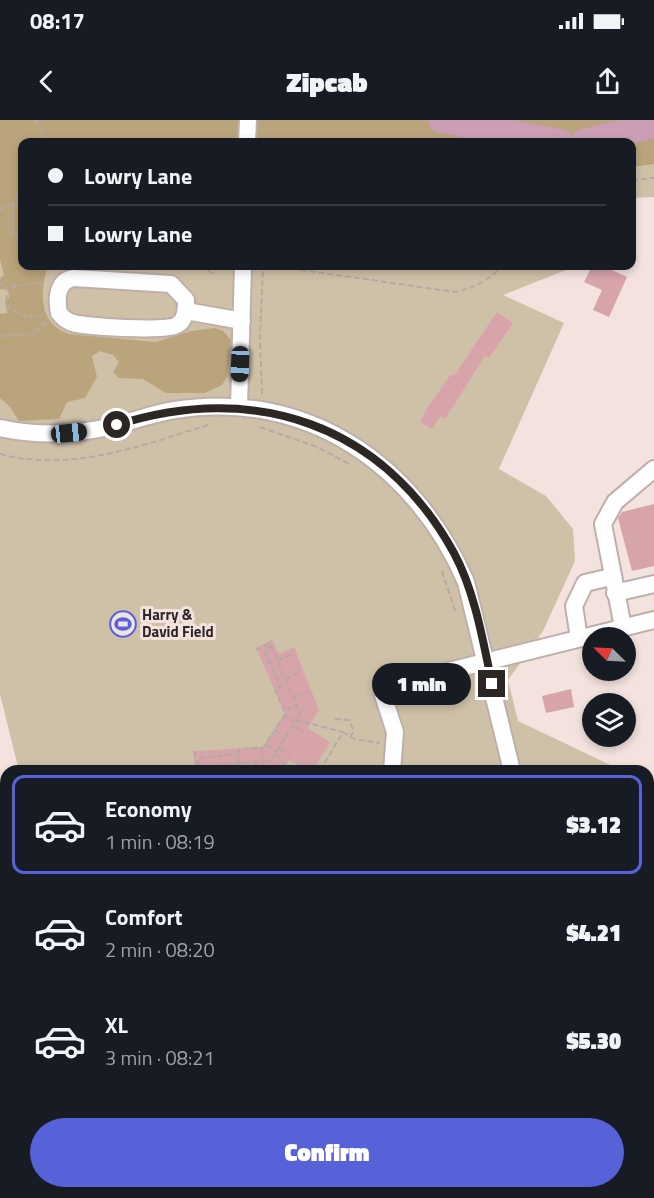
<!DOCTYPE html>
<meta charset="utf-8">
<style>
body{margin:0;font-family:"Titillium Web",sans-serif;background:#242831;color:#f1f3f6;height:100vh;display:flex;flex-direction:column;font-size:22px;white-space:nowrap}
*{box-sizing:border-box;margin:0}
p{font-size:20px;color:#9ea1a6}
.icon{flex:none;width:33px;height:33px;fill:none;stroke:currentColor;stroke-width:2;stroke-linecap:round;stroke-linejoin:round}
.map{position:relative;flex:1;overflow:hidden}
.panel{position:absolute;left:0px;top:645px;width:654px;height:434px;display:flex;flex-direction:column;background:#171b24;border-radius:18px 18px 0 0;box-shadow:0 3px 9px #0003}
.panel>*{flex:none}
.hud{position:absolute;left:18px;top:18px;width:618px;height:132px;border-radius:12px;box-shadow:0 3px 9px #0003;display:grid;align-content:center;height:132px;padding:0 30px;background:#171b24}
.needle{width:39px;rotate:294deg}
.tools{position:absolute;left:582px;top:507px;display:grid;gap:12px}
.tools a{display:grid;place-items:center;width:54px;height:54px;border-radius:50%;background:#171b24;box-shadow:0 3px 9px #0003;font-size:30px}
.end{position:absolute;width:27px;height:27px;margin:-14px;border:8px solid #2c2624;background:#fff;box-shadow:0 0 0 3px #fff}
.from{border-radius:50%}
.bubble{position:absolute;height:42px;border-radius:21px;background:#171b24;box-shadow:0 3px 9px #0003;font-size:20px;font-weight:800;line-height:42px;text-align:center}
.car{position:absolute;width:18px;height:36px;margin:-18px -9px;border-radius:8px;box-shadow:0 0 4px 2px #0007;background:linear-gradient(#222 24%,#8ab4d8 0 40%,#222 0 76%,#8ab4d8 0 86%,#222 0)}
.hud b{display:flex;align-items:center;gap:21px;height:57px;font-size:22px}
.hud b+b{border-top:2px solid #363941}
.hud i{width:15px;height:15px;background:#f1f3f6}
ul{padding:10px 0 0;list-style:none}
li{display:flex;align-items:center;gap:18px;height:99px;margin:0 12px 9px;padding:0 18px;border:3px solid transparent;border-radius:12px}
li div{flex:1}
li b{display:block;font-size:22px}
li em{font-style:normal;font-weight:800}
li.on{border-color:#5762d9}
li>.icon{width:54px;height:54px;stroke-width:1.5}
.button{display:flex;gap:12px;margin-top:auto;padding:12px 30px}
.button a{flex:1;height:69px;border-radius:36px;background:#5762d9;color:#fff;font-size:24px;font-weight:800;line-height:69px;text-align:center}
.status{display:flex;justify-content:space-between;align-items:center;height:42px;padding:0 30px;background:#171b24;direction:ltr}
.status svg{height:16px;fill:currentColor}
header{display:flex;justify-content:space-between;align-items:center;height:78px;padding:0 30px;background:#171b24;font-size:27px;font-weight:800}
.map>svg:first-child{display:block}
</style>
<div class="status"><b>08:17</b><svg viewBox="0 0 49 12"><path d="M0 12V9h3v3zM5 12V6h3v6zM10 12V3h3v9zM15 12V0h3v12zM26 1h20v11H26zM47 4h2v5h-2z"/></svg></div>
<header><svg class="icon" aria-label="back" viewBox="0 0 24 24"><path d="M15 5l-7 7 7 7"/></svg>Zipcab<svg class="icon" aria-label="share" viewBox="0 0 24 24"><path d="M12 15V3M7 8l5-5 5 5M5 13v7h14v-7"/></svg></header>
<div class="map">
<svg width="654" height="1078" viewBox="0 0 654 1078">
<rect width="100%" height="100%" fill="#f3e2dd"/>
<!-- green -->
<path fill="#cfc1a8" d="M 0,0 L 654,0 L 654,77 L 632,78 L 632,22 L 22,22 L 22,146 L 576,146 L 503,175 L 564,203 L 499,349 L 546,376 L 573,409 L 575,441 L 543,511 L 508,560 L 518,601 L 623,651 L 19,651 L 0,574 Z
M 648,663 L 654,666 L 654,715 L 648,716 Z"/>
<!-- forest -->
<path fill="#baa47b" d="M 0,0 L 654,0 L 654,44 L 632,47 L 632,22 L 199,22 L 175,18 L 167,22 L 22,22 L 22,146 L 48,146 C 39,172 39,205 69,214 L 156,222 L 191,211 L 215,208 L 223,211 L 231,220 L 227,257 L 222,265 L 205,273 L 166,273 L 143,259 L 119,258 L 113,252 L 119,242 L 113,235 L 100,231 L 92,236 L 97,257 L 85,278 L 67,282 L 59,299 L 19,301 L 10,287 L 0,278 L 0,194 L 7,193 L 5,179 L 9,178 L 8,170 L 0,169 L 0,158 L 4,155 L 0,140 Z"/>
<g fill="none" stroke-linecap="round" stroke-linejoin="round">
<!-- river -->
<path stroke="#cb9eb5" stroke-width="26" d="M 441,0 L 560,22
M 584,22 L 654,5"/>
</g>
<!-- building -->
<path fill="#d7a4aa" d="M 592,146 L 603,146 L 627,157 L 609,197 L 593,190 L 602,170 L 584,162 Z
M 497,192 L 513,203 L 489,238 L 485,236 L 445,299 L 441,296 L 432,309 L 420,302 L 428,287 L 451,254 L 454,256 Z
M 654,384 L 654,446 L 632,451 L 618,398 L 622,392 Z
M 272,520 L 279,534 L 294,527 L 319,590 L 308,608 L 330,622 L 313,651 L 307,651 L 289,640 L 283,651 L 195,650 L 193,631 L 263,627 L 285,593 L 256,528 Z
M 571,569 L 574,587 L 546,593 L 542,576 Z"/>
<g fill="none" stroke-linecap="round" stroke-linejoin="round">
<!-- minor casing -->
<g stroke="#bfafaa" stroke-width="20">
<path id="minor" d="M 247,22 L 248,0
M 74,158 L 171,164 L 186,180 C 186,189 186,200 177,205 C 168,212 82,207 70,202 C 65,200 62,197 59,193 C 56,179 57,160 74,158 Z
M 186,191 L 242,201
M 239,287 L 243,146
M 0,308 C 38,316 76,315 113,306 C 134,301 154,293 175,290 C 306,269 415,344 466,462 L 512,651
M 615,473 L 654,464
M 623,507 L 603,404 L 615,382 L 654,349
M 579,518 L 574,486 L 585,463 L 611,457
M 392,651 L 395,612 L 383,575 L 392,565 L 654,500"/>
</g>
<!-- major casing -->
<g stroke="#c8c7c6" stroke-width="24">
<path id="major" d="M 648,747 L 654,746
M 0,908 L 6,906"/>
</g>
<!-- path -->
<path stroke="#b7a9a5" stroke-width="2" stroke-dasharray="6 3" stroke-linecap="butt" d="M 35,0 L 43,10 L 42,22
M 632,60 L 654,58
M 22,83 L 13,83 L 13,112 L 22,127
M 0,89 L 13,83 L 22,72
M 52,146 L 57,149
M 200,146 L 212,153 L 222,146
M 274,146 L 455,172 C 474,168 488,161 502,146
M 0,162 L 6,168
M 44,195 L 29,198 L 8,187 L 6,168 L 35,163 L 45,164
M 0,216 L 33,214 L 47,202
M 262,274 L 260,218 L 263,146
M 260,307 L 317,327 L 349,344
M 0,334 C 71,353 143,325 211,304
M 442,451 L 456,494
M 271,526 L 264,530 L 281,567
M 256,530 L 270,523 L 300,594 L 296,600
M 277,540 L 294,534
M 285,559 L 301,551
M 293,578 L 309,571
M 403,581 L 470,566
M 286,590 L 297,586
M 285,596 L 295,602
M 335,599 L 349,600 L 354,611 L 350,617
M 293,606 L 303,612
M 275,611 L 282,615
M 267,625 L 277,632
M 261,627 L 263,642
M 279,628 L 290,635
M 195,631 L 196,646 L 271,641 L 275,634
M 255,642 L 255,651
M 239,643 L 239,629 L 264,627 L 284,596 L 285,593 L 275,569 L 287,564
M 234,644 L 235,651
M 214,645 L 215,651
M 199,646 L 198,638 L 239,634
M 292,651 L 275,634 L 296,600 L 343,612
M 320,651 L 343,612 L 354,619 L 380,623"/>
<!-- minor -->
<use href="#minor" stroke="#fff" stroke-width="16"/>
<!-- major -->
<use href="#major" stroke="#f4be8e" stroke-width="21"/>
<!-- rail casing -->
<g stroke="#736966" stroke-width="7">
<path id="rail" d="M 648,1000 L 654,998
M 243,1078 L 270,1072"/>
</g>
<!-- rail -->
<use href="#rail" stroke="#f3e2dd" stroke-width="4.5" stroke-dasharray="14" stroke-linecap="butt"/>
</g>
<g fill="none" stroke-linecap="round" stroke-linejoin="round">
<!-- route -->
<path stroke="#2c2624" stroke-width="8" d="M 117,305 C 254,261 383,304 454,433 C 475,472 483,521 492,564"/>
</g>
<!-- icons -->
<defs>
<g id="stadium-ring" transform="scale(1.35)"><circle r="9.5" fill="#f3e2dd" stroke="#5762d9" stroke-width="1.5"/><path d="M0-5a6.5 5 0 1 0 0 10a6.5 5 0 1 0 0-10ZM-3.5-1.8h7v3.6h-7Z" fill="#5762d9"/></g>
</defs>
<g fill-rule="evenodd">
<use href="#stadium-ring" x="123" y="504"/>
</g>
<g text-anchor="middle" stroke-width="6" stroke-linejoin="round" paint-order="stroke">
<!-- poi labels -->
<g font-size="15" font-weight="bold" fill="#2c2624" stroke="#f3e2dd" text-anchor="start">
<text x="142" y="500">Harry &amp;<tspan x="142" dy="17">David Field</tspan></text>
</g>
</g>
</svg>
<div class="tools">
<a><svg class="needle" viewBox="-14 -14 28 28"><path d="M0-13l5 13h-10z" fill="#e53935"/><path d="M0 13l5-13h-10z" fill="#9ea1a6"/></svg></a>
<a><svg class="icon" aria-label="layers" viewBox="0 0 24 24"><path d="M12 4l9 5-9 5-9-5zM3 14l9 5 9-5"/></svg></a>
</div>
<i class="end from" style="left:117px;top:305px"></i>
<i class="end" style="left:492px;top:564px"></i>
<div class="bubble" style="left:372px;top:543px;width:99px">1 min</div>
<i class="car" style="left:240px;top:244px;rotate:182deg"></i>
<i class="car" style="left:69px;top:313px;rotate:84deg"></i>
<div class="hud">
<b><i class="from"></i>Lowry Lane</b>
<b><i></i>Lowry Lane</b>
</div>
<section class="panel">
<ul>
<li class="on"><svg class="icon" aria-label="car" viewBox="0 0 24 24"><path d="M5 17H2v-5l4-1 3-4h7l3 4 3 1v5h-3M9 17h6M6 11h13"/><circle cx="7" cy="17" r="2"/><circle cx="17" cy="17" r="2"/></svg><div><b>Economy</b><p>1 min · 08:19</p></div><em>$3.12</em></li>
<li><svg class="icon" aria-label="car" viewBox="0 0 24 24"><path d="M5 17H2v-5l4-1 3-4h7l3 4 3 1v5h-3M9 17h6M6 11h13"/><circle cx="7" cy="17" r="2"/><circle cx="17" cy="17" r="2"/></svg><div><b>Comfort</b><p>2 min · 08:20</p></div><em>$4.21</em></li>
<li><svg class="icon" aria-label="car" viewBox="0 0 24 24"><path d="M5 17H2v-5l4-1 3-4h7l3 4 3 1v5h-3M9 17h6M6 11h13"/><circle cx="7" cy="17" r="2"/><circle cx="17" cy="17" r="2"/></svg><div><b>XL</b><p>3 min · 08:21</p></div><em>$5.30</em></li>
</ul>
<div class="button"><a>Confirm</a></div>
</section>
</div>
